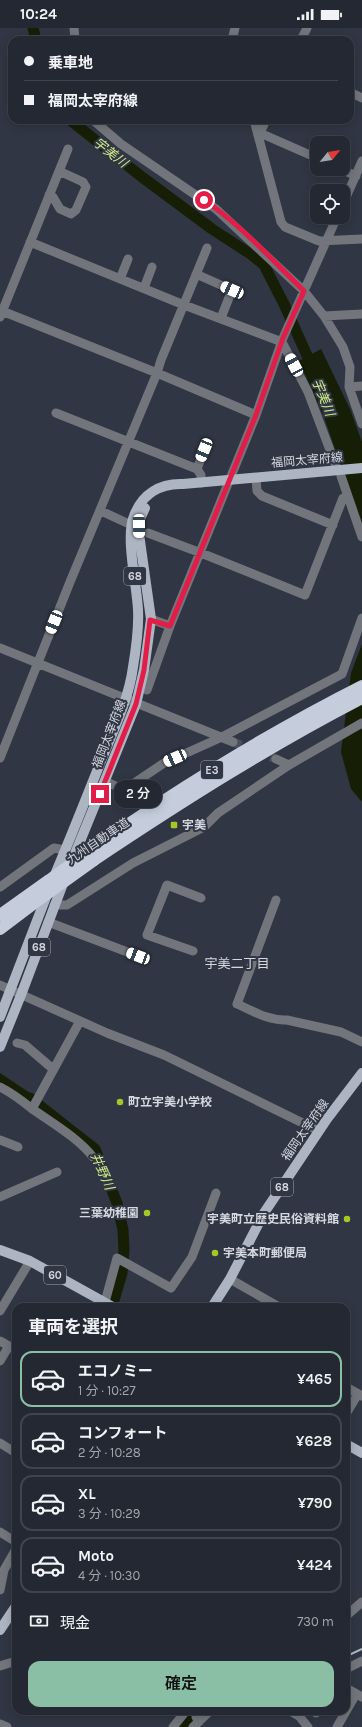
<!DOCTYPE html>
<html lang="ja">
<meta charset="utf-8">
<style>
body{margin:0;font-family:Karla,"Noto Sans JP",sans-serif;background:#2c303a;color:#f1f3f6;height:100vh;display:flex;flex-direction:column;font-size:15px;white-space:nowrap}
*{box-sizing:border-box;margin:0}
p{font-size:13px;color:#a3a6ac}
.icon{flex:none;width:22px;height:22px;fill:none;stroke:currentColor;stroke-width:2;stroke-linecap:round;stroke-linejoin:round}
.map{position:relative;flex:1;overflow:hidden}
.panel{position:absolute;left:12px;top:1275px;width:338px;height:412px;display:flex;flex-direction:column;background:#242832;border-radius:12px;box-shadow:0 2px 10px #0003,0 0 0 1px #41444d}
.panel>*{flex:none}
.banner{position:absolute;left:8px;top:8px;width:346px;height:88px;border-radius:12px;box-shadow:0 2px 10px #0003,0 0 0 1px #41444d;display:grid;align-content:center;height:88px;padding:0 16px;background:#242832}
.needle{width:26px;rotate:60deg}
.buttons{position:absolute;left:310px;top:108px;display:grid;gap:8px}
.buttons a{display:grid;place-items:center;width:40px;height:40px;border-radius:8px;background:#242832;box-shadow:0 2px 10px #0003,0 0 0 1px #41444d;font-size:20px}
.end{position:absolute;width:18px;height:18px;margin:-9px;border:5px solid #e11d48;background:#fff;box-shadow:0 0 0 2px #fff}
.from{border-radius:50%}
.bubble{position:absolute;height:28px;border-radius:12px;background:#242832;box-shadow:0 2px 10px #0003,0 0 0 1px #41444d;font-size:13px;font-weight:600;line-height:28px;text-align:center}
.car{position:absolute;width:12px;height:24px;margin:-12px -6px;border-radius:5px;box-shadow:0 0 3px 1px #0007;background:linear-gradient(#fff 24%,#345 0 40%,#fff 0 76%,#345 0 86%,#fff 0)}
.banner b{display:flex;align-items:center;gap:14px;height:38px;font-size:15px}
.banner b+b{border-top:1px solid #41444d}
.banner i{width:10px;height:10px;background:#f1f3f6}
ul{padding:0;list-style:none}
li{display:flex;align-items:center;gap:12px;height:56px;margin:0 8px 6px;padding:0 8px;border:2px solid #41444d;border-radius:12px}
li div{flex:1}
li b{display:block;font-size:15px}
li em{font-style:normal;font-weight:600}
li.selected{border-color:#8abfa5}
li>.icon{width:36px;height:36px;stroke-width:1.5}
h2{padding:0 16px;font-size:18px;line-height:48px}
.pay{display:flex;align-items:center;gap:10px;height:44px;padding:0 16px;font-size:15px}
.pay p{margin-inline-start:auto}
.cta{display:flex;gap:8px;margin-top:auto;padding:8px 16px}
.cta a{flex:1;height:46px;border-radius:12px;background:#8abfa5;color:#111;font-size:16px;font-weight:600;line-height:46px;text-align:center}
.status{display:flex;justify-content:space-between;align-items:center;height:28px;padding:0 20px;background:#242832;direction:ltr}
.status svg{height:11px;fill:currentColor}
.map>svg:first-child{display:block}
</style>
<div class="status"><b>10:24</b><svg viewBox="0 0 49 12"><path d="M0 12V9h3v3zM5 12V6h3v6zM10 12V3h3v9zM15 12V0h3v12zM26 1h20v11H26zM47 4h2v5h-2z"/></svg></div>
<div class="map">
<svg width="362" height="1699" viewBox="0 0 362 1699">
<rect width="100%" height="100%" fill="#303643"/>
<!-- water -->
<path fill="#171e06" d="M 321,321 L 350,381 L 362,414 L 362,499 L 324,389 L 299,333 Z
M 362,616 L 362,774 L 351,761 L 341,724 L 351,645 Z
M 0,1045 L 42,1073 L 40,1083 L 0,1056 Z"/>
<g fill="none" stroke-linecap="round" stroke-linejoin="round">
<!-- river -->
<path stroke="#171e06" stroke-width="11" d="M 33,0 L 36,12
M 70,92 L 142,149 L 212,201 L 252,227 L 264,237 L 284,276 L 313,341
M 30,1070 L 95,1121 L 117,1175 L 123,1202 L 124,1222 L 122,1245 L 112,1279
M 180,1699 L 191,1687 L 193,1683"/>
<!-- minor-tunnel -->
<path stroke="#494e5b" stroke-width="9" stroke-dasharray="9 4.5" stroke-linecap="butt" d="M 233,714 L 276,731"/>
<!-- minor -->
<path stroke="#72767c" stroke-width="9" d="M 74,0 L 75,12
M 232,12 L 235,0
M 301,12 L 307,0
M 350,64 L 362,70
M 93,92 L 121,116 L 216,181 L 304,263 L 324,288 L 343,319 L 350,339 L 349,359 L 362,396
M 254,92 L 281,194 L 285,199 L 319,213 L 362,211
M 260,105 L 317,130
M 259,107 L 266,92
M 341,141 L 356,148
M 49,167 L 53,169 L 60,181 L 71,186 L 76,182 L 86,159 L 83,154 L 59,143
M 343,176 L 362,133
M 30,214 L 184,277 L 282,314 L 308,364 L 336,438
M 196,246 L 232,262 L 221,290
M 120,251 L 128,231
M 144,260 L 152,239
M 2,283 L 157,345 L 256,387
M 324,288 L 362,286
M 0,289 L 68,121
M 349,359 L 362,358
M 56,385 L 197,441 L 201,447 L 201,455
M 197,441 L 204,422
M 341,448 L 362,509
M 256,450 L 257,463 L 262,468 L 333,497
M 101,483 L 127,495
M 148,505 L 201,525 L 305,567 L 343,470
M 151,591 L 170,598
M 0,620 L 233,714
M 147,662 L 170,598 L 256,387 L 283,310 L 337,189
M 0,730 L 70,554 L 157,345 L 161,332 L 207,220
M 276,731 L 289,737
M 105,753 L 124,762 L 164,735 L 222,709 L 342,646 L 362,590
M 0,859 L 54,820 L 65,822
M 276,872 L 237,976 C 253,983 269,993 287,992 L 341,1004 L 362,1014
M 54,877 L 67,877 L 133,835 L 204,799 L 218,785 L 289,737 L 362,695
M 48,894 L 138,928
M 193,923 L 147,907 L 167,857 L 201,870
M 0,957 L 107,1005 L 164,1027 L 319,1103
M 17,1015 L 25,1017 L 53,1041
M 0,1059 C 12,1065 21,1072 31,1080 C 52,1095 77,1109 93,1129
M 32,1081 L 80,993
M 0,1112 L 18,1119
M 0,1169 L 57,1144
M 230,1251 L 279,1279
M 105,1274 L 117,1230 L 171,1260 L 192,1229 L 216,1165
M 0,1283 L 30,1233
M 0,1313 L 16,1322
M 0,1333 L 9,1318
M 346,1359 L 362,1368
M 346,1386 L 358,1366
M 0,1415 L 16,1425
M 0,1504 L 16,1514
M 0,1562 L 4,1542 L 16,1521
M 346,1588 L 362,1574
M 0,1638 L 16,1633
M 346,1641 L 362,1633
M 346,1660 L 362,1669
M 197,1683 L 196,1689 L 199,1694
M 290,1683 L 299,1688 L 308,1699
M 316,1685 L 318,1683
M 0,1696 L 7,1699
M 173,1699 L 186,1683
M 193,1699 L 210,1683
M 337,1699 L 356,1666"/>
<!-- major -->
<path stroke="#adb4c2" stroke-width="10" d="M 70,838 L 136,676 L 144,642 L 151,591 L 139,506 L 140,491 L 145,480
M 54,849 C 71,809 87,768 103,728 C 115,699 129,670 133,639 C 136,621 139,600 138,582 C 137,557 125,509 134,488 C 142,466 160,455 183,456 L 362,440
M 0,989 L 48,864
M 0,1019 L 21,967 L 64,853
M 0,1222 L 30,1233 L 113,1279
M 212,1279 L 230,1251 L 264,1185 L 327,1091 L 362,1045
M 346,1416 L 362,1425
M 0,1602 L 16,1578"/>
<!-- highway -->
<path stroke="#c5cddd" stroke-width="12" d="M 95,819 C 180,760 269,705 362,658
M 94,832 C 181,774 269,718 362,670
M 0,887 L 48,853
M 0,901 L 41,870"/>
<!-- rail -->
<path stroke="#b3b7c0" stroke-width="2" d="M 349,1627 L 362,1621"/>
<!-- highway-bridge -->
<path stroke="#c5cddd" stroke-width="12" d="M 48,853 L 95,819
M 41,870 L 94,832"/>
</g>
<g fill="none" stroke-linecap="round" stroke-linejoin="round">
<!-- route -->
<path stroke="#e11d48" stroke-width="5" d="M 100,766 L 136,676 L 144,642 L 150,592 L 170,598 L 256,387 L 283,310 L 304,263 C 272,232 241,197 204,172"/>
</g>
<!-- markers -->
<g fill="#a3c926" stroke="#303643" stroke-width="1.5">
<rect x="170" y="793" width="8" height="8" rx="2"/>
<circle cx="120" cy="1074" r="4"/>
<circle cx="147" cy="1185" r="4"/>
<circle cx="347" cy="1191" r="4"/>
<circle cx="215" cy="1225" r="4"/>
</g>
<g text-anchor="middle" stroke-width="4" stroke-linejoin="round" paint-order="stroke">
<!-- shield labels -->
<g fill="#303643" stroke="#a3a7b1" stroke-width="1">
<rect x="124" y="539" width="22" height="18" rx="3"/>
<rect x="201" y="733" width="22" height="18" rx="3"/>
<rect x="28" y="910" width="22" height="18" rx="3"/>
<rect x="271" y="1150" width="22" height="18" rx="3"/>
<rect x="44" y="1238" width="22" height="18" rx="3"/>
</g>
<g font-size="11" font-weight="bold" fill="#d4d8e0">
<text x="135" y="552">68</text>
<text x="212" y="746">E3</text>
<text x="39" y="923">68</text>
<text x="282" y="1163">68</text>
<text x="55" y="1251">60</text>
</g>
<!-- street labels -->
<g font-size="12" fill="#d4d8e0" stroke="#303643">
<text transform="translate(307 432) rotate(-5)" y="4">福岡太宰府線</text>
<text transform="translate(109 706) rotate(-69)" y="4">福岡太宰府線</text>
<text transform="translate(98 813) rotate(-34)" y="4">九州自動車道</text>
<text transform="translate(305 1102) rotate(-55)" y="4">福岡太宰府線</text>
</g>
<!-- poi labels -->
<g font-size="12" font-weight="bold" fill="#d4d8e0" stroke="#303643" text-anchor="start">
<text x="182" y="801">宇美</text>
<text x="128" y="1078">町立宇美小学校</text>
<text x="139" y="1189" text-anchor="end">三葉幼稚園</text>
<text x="339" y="1195" text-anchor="end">宇美町立歴史民俗資料館</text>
<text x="223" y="1229">宇美本町郵便局</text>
</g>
<!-- water labels -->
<g font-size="13" font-style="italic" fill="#d1ef89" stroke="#303643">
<text transform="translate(111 124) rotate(38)" y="5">宇美川</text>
<text transform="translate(324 369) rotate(68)" y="5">宇美川</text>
<text transform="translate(103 1143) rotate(66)" y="5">井野川</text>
</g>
<!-- neighbourhood labels -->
<g font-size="13" fill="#d4d8e0" stroke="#303643">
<text x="237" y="940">宇美二丁目</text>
</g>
</g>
</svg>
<div class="buttons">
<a><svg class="needle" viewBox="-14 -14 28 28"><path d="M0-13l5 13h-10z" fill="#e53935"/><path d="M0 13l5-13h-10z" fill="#a3a6ac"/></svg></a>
<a><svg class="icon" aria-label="locate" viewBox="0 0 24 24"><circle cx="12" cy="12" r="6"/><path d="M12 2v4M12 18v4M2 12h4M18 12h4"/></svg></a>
</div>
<i class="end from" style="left:204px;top:172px"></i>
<i class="end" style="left:100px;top:766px"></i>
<div class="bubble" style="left:114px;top:752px;width:48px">2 分</div>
<i class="car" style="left:232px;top:262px;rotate:294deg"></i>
<i class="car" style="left:294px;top:337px;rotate:332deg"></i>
<i class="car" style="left:204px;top:422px;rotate:202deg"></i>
<i class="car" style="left:139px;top:498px;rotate:179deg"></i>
<i class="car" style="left:54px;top:594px;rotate:202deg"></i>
<i class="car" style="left:175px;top:730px;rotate:246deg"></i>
<i class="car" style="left:138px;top:928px;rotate:291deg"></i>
<div class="banner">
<b><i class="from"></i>乗車地</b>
<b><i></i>福岡太宰府線</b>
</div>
<section class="panel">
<h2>車両を選択</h2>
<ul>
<li class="selected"><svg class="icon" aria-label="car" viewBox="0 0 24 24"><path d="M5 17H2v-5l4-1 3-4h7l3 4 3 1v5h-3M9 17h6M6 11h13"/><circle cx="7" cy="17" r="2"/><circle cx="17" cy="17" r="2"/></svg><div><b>エコノミー</b><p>1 分 · 10:27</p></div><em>¥465</em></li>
<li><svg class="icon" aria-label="car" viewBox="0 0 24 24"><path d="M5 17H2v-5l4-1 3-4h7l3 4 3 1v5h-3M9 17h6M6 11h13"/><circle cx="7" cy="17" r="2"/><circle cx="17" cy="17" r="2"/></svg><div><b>コンフォート</b><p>2 分 · 10:28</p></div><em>¥628</em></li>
<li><svg class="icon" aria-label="car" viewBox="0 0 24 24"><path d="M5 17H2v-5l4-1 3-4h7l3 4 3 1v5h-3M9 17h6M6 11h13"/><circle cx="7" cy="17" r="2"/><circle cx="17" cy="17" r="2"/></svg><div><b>XL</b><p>3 分 · 10:29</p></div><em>¥790</em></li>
<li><svg class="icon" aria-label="car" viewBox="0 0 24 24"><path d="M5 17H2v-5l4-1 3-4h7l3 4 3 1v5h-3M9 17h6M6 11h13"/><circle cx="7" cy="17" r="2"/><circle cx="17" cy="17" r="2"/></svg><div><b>Moto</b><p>4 分 · 10:30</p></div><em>¥424</em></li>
</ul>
<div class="pay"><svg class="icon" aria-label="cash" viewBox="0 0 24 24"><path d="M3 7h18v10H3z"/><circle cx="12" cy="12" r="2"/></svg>現金<p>730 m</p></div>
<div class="cta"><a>確定</a></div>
</section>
</div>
